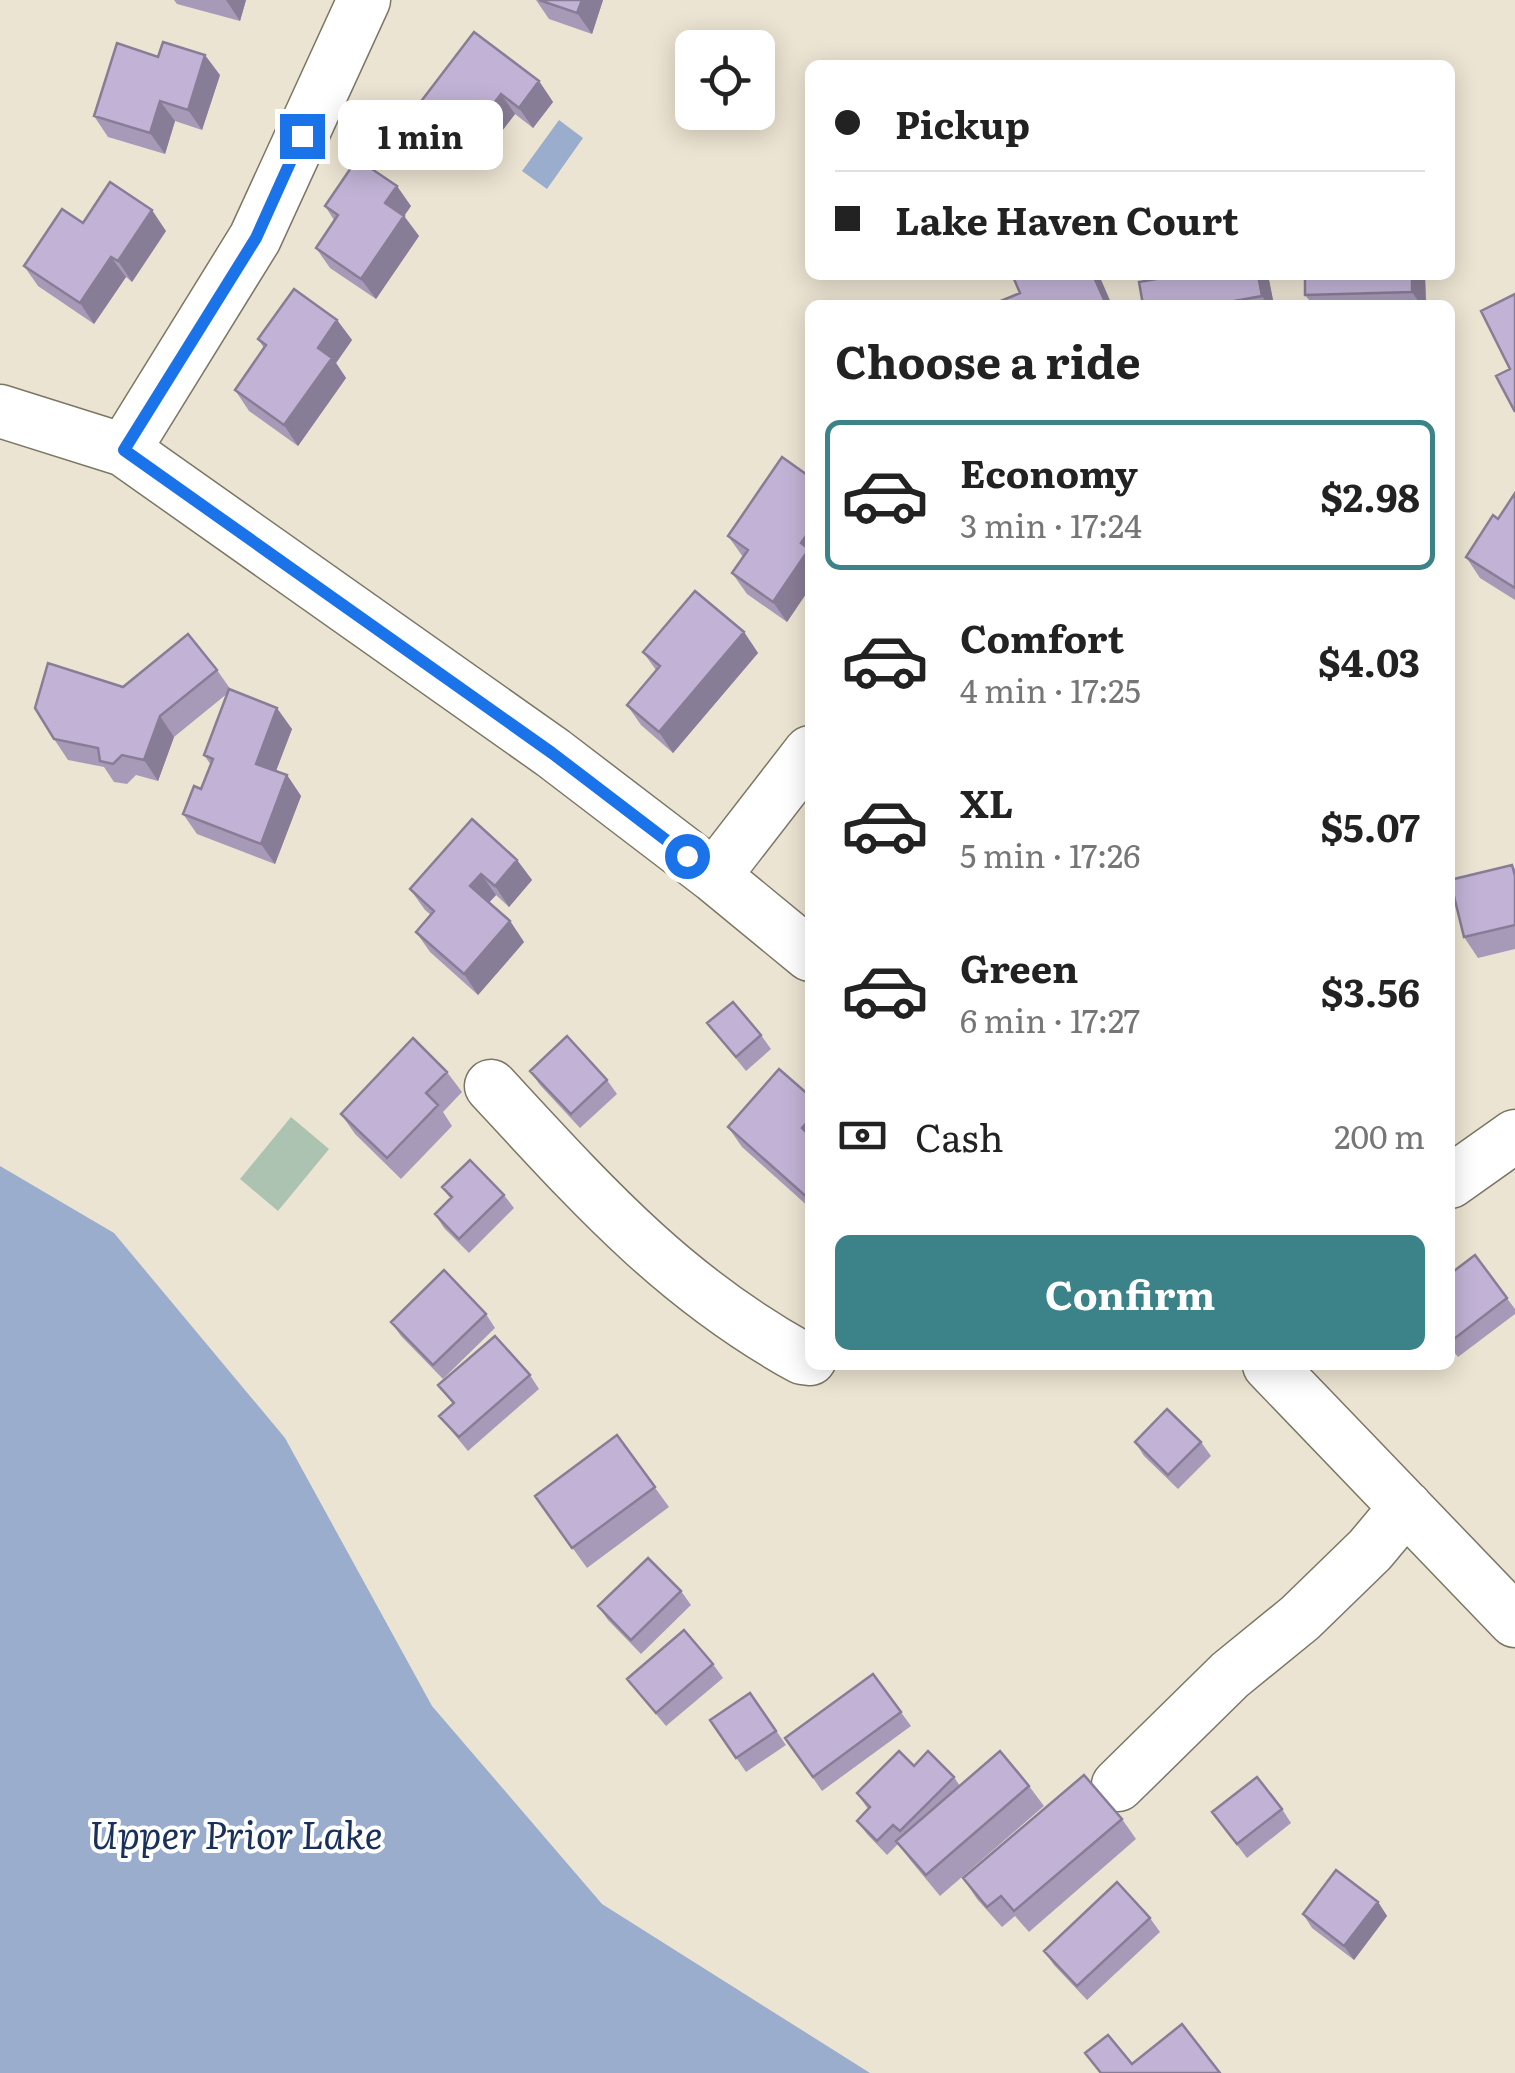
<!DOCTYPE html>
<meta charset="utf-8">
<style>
body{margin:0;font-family:Literata,serif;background:#f6f6f6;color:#222;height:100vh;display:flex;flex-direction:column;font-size:38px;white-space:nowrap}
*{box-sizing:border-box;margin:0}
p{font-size:32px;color:#767676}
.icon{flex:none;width:55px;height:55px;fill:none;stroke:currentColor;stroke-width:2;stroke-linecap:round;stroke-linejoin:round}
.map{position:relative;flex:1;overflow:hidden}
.details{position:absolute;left:805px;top:300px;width:650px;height:1070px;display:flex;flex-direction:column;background:#fff;border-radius:15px;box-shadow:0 5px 25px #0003}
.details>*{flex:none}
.top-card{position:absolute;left:805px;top:60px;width:650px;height:220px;border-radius:15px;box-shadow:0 5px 25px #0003;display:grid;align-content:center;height:220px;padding:0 30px;background:#fff}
.fabs{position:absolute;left:675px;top:30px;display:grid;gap:20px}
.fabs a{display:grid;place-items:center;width:100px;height:100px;border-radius:15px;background:#fff;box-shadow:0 5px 25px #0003;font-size:50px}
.end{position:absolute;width:45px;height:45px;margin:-22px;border:12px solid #1a73e8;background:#fff;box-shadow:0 0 0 5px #fff}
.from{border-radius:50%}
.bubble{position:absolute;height:70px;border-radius:15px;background:#fff;box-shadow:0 5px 25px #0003;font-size:32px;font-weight:700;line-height:70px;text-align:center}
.top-card b{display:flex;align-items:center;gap:35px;height:95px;font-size:38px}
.top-card b+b{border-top:2px solid #e0e0e0}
.top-card i{width:25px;height:25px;background:#222}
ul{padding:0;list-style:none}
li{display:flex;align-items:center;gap:30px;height:150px;margin:0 20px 15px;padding:0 10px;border:5px solid transparent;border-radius:15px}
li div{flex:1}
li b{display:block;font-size:38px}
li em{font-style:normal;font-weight:700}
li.on{border-color:#3b8388}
li>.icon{width:90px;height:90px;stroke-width:1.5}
h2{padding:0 30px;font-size:45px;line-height:120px}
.pay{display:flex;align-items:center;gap:25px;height:110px;padding:0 30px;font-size:38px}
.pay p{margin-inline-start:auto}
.action{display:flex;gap:20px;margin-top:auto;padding:20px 30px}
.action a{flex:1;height:115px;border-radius:15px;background:#3b8388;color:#fff;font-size:40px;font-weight:700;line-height:115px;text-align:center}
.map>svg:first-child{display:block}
</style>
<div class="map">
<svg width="1515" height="2073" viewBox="0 0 1515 2073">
<rect width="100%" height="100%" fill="#ece4d2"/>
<!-- green -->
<path fill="#abc3b0" d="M 291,1117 L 329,1149 L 278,1211 L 240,1179 Z"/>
<!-- water -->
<path fill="#9aadcd" d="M 559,120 L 583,138 L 547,189 L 522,171 Z
M 0,1166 L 114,1233 L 285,1438 L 432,1706 L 602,1904 L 870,2073 L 0,2073 Z"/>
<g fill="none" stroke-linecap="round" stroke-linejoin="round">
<!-- minor casing -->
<g stroke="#7c7665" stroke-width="55">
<path id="minor" d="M 0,411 L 124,450 L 553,753 L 714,876 L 810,955
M 124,450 L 255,238 L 364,0
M 714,876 L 810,752
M 491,1086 C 590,1193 673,1287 802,1358 L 810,1359
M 1450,1182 L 1515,1136
M 1269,1365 L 1515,1621
M 1118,1785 L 1230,1675 L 1300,1618 L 1370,1550 L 1406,1507"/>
</g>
<!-- minor -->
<use href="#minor" stroke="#fff" stroke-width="52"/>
</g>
<!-- wall -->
<path fill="#a79ab8" d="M 174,0 L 246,0 L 240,21 L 177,4 Z
M 536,0 L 603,0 L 592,34 L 549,19 Z
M 220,75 L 202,130 L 175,121 L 165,154 L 108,137 L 94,116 Z
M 539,81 L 553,102 L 533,128 L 515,114 L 492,144 L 478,134 L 463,153 L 431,128 L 416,108 Z
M 325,206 L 411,206 L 404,216 L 419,236 L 376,299 L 330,268 L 316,248 L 334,220 Z
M 166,231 L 132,282 L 126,277 L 94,324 L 38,286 L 24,266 Z
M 1167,275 L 1268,275 L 1274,305 L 1143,305 L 1168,277 Z
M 1425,275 L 1426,305 L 1313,305 L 1305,295 Z
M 337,320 L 352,340 L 336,363 L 346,378 L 298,446 L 249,411 L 235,390 L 264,348 L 258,339 Z
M 810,477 L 810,588 L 787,622 L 747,594 L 732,573 L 743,557 L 728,536 Z
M 1515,493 L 1515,600 L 1480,578 L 1466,557 L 1498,519 Z
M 744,632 L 758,653 L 673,753 L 641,725 L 627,705 L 656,670 L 643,652 Z
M 217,670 L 231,690 L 292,729 L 276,771 L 287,775 L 301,796 L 275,864 L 197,834 L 183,814 L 201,789 L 211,765 L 204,755 L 228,693 L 174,737 L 158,781 L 136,775 L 127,784 L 114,782 L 104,767 L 68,760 L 54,739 L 123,687 Z
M 517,860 L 532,880 L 509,907 L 496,895 L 489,902 L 510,921 L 524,942 L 478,995 L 430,952 L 416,932 L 431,915 L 425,910 L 410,889 Z
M 1512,865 L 1515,869 L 1515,949 L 1478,958 L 1464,937 Z
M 707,1023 L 761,1035 L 771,1049 L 746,1071 Z
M 530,1071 L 607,1080 L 617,1094 L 580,1128 L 540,1085 Z
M 447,1072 L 462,1092 L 443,1112 L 452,1126 L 401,1179 L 355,1134 L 341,1114 Z
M 810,1096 L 810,1208 L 742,1147 L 728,1127 Z
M 442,1187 L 504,1195 L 514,1208 L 469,1253 L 444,1228 L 435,1214 L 450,1198 Z
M 1475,1255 L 1515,1309 L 1515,1314 L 1458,1357 L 1450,1347 L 1450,1274 Z
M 486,1314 L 495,1328 L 443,1379 L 401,1336 L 391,1322 Z
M 530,1375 L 539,1389 L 468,1451 L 439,1416 L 453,1404 L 438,1385 Z
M 617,1435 L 669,1507 L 587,1568 L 535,1496 Z
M 1135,1442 L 1201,1442 L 1211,1456 L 1178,1489 L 1144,1456 Z
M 681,1591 L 691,1605 L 641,1654 L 608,1620 L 598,1606 Z
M 713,1664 L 723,1678 L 666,1726 L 627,1679 Z
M 873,1674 L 911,1726 L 822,1791 L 785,1738 Z
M 750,1693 L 786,1745 L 746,1772 L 710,1720 Z
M 914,1766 L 954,1777 L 960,1786 L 1029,1786 L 1044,1806 L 940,1896 L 911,1861 L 898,1844 L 887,1855 L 867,1834 L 857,1821 L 868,1809 L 857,1793 Z
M 1282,1809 L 1291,1823 L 1247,1858 L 1212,1812 Z
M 1122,1819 L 1136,1839 L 1029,1932 L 1015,1916 L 1002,1927 L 977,1899 L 963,1878 Z
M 1378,1902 L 1387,1916 L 1354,1960 L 1312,1928 L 1303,1914 Z
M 1150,1918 L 1160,1932 L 1087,2000 L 1054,1965 L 1044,1951 Z"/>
<!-- shaded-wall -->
<path fill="#887d96" d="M 226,0 L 246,0 L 240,21 Z
M 582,0 L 603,0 L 592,34 L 577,13 Z
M 205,55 L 220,75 L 202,130 L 188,110 Z
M 539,81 L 553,102 L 533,128 L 519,108 Z
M 501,94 L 515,114 L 492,144 L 478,124 Z
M 160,101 L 175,121 L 165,154 L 150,133 Z
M 464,113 L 478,134 L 463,153 L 448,133 Z
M 397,186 L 411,206 L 404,216 L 419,236 L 376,299 L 361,279 L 385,203 Z
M 152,210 L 166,231 L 132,282 L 118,261 Z
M 111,257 L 126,277 L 94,324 L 80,303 Z
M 1093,275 L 1099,275 L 1112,305 L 1106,304 Z
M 1258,275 L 1268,275 L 1274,305 L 1268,305 L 1262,296 Z
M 1412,275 L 1425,275 L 1426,305 L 1421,305 L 1412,292 Z
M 337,320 L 352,340 L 336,363 L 346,378 L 298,446 L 284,425 L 318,348 Z
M 810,530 L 810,588 L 787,622 L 773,602 L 801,543 Z
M 744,632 L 758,653 L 673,753 L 659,732 Z
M 277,708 L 292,729 L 271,784 L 256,764 Z
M 160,716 L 174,737 L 158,781 L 144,760 Z
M 287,775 L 301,796 L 275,864 L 261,844 Z
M 517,860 L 532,880 L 509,907 L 495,886 Z
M 481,874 L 496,895 L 485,907 L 470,886 Z
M 510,921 L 524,942 L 478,995 L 464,974 Z
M 810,1119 L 810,1140 L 802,1128 Z
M 1378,1902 L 1387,1916 L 1354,1960 L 1344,1946 Z"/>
<!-- building -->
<path fill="#c2b3d6" stroke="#887d96" stroke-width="2.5" d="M 539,0 L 582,0 L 577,13 Z
M 474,32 L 539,81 L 519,108 L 501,94 L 478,124 L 464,113 L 448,133 L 416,108 Z
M 163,42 L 205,55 L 188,110 L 160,101 L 150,133 L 94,116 L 117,43 L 158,57 Z
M 357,159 L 397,186 L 385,203 L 404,216 L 361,279 L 316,248 L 338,215 L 325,206 Z
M 110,182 L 152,210 L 118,261 L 111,257 L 80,303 L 24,266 L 62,209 L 83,223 Z
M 1023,275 L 1093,275 L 1106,304 L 1102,305 L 991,305 L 1020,293 L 1014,279 Z
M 1167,275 L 1258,275 L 1262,296 L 1212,305 L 1143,305 L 1139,282 L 1168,277 Z
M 1305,275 L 1412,275 L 1412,292 L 1305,295 Z
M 294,289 L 337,320 L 318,348 L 332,358 L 284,425 L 235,390 L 266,345 L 258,339 Z
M 1515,294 L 1515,412 L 1496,376 L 1510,369 L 1481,311 Z
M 782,457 L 810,477 L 810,530 L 801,543 L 809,549 L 773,602 L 732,573 L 748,550 L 728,536 Z
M 1515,493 L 1515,588 L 1466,557 L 1493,515 L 1498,519 Z
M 695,591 L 744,632 L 659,732 L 627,705 L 660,666 L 643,652 Z
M 188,634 L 217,670 L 160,716 L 144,760 L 122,755 L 113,764 L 100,761 L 98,748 L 54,739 L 35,708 L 48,663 L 123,687 Z
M 229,689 L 277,708 L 256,764 L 287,775 L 261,844 L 183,814 L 194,786 L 201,789 L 213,759 L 204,755 Z
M 472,819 L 517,860 L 495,886 L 481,874 L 470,886 L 510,921 L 464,974 L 416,932 L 434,911 L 410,889 Z
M 1512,865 L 1515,876 L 1515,925 L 1464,937 L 1450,880 Z
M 733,1002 L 761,1035 L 736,1057 L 707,1023 Z
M 567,1036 L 607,1080 L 571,1114 L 530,1071 Z
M 413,1038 L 447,1072 L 426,1093 L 438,1105 L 387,1158 L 341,1114 Z
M 779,1069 L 810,1096 L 810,1119 L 802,1128 L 810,1136 L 810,1200 L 728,1127 Z
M 470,1160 L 504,1195 L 459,1239 L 435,1214 L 452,1197 L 442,1187 Z
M 1475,1255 L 1507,1298 L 1450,1342 L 1450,1274 Z
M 444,1270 L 486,1314 L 433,1365 L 391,1322 Z
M 495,1336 L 530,1375 L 459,1437 L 439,1416 L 454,1403 L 438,1385 Z
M 1167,1409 L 1201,1442 L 1168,1475 L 1135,1442 Z
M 617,1435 L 655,1487 L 572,1548 L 535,1496 Z
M 648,1558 L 681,1591 L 631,1640 L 598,1606 Z
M 684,1630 L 713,1664 L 656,1713 L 627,1679 Z
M 873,1674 L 901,1712 L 813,1777 L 785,1738 Z
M 750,1693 L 776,1731 L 736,1758 L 710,1720 Z
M 899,1751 L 914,1766 L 928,1751 L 954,1777 L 900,1831 L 893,1825 L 877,1841 L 857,1821 L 870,1807 L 857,1793 Z
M 1000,1751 L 1029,1786 L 926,1875 L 896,1841 Z
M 1084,1775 L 1122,1819 L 1014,1911 L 1001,1896 L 987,1907 L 963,1878 Z
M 1257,1777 L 1282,1809 L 1237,1844 L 1212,1812 Z
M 1336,1870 L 1378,1902 L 1344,1946 L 1303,1914 Z
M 1117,1882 L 1150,1918 L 1077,1986 L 1044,1951 Z
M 1182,2024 L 1220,2073 L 1101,2073 L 1085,2053 L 1108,2035 L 1132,2064 Z"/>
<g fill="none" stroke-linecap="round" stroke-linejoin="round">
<!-- route -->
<path stroke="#1a73e8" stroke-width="12" d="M 302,136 L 256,238 L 124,450 L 552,753 L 687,856"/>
</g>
<g text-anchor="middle" stroke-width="8" stroke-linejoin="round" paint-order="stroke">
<!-- water labels -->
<g font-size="38" font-style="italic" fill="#18305a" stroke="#fff">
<text x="236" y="1849">Upper Prior Lake</text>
</g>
</g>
</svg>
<div class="fabs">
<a><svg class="icon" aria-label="locate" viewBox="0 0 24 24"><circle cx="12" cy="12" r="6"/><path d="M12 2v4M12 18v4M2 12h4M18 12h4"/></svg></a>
</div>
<i class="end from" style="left:687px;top:856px"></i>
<i class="end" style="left:302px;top:136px"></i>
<div class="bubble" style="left:338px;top:100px;width:165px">1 min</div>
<div class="top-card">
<b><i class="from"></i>Pickup</b>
<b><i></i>Lake Haven Court</b>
</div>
<section class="details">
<h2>Choose a ride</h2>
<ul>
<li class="on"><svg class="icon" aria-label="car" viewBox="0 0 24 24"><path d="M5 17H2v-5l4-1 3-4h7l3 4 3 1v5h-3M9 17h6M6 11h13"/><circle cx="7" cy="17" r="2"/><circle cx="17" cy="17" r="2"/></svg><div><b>Economy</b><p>3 min · 17:24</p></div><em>$2.98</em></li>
<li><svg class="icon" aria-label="car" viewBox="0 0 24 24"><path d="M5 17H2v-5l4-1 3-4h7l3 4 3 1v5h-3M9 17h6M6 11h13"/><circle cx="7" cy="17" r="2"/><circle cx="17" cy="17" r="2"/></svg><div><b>Comfort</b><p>4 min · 17:25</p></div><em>$4.03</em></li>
<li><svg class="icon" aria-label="car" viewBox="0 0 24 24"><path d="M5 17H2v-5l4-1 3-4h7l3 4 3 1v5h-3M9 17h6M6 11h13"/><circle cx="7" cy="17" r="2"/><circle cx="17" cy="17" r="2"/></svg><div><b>XL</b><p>5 min · 17:26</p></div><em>$5.07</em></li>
<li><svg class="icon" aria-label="car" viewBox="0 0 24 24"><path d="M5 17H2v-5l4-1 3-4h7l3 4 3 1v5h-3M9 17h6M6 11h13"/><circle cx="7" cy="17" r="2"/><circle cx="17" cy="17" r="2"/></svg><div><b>Green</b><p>6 min · 17:27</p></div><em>$3.56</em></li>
</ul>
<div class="pay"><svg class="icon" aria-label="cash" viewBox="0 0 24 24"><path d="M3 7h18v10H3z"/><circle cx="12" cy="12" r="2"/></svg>Cash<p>200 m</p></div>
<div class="action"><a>Confirm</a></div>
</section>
</div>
